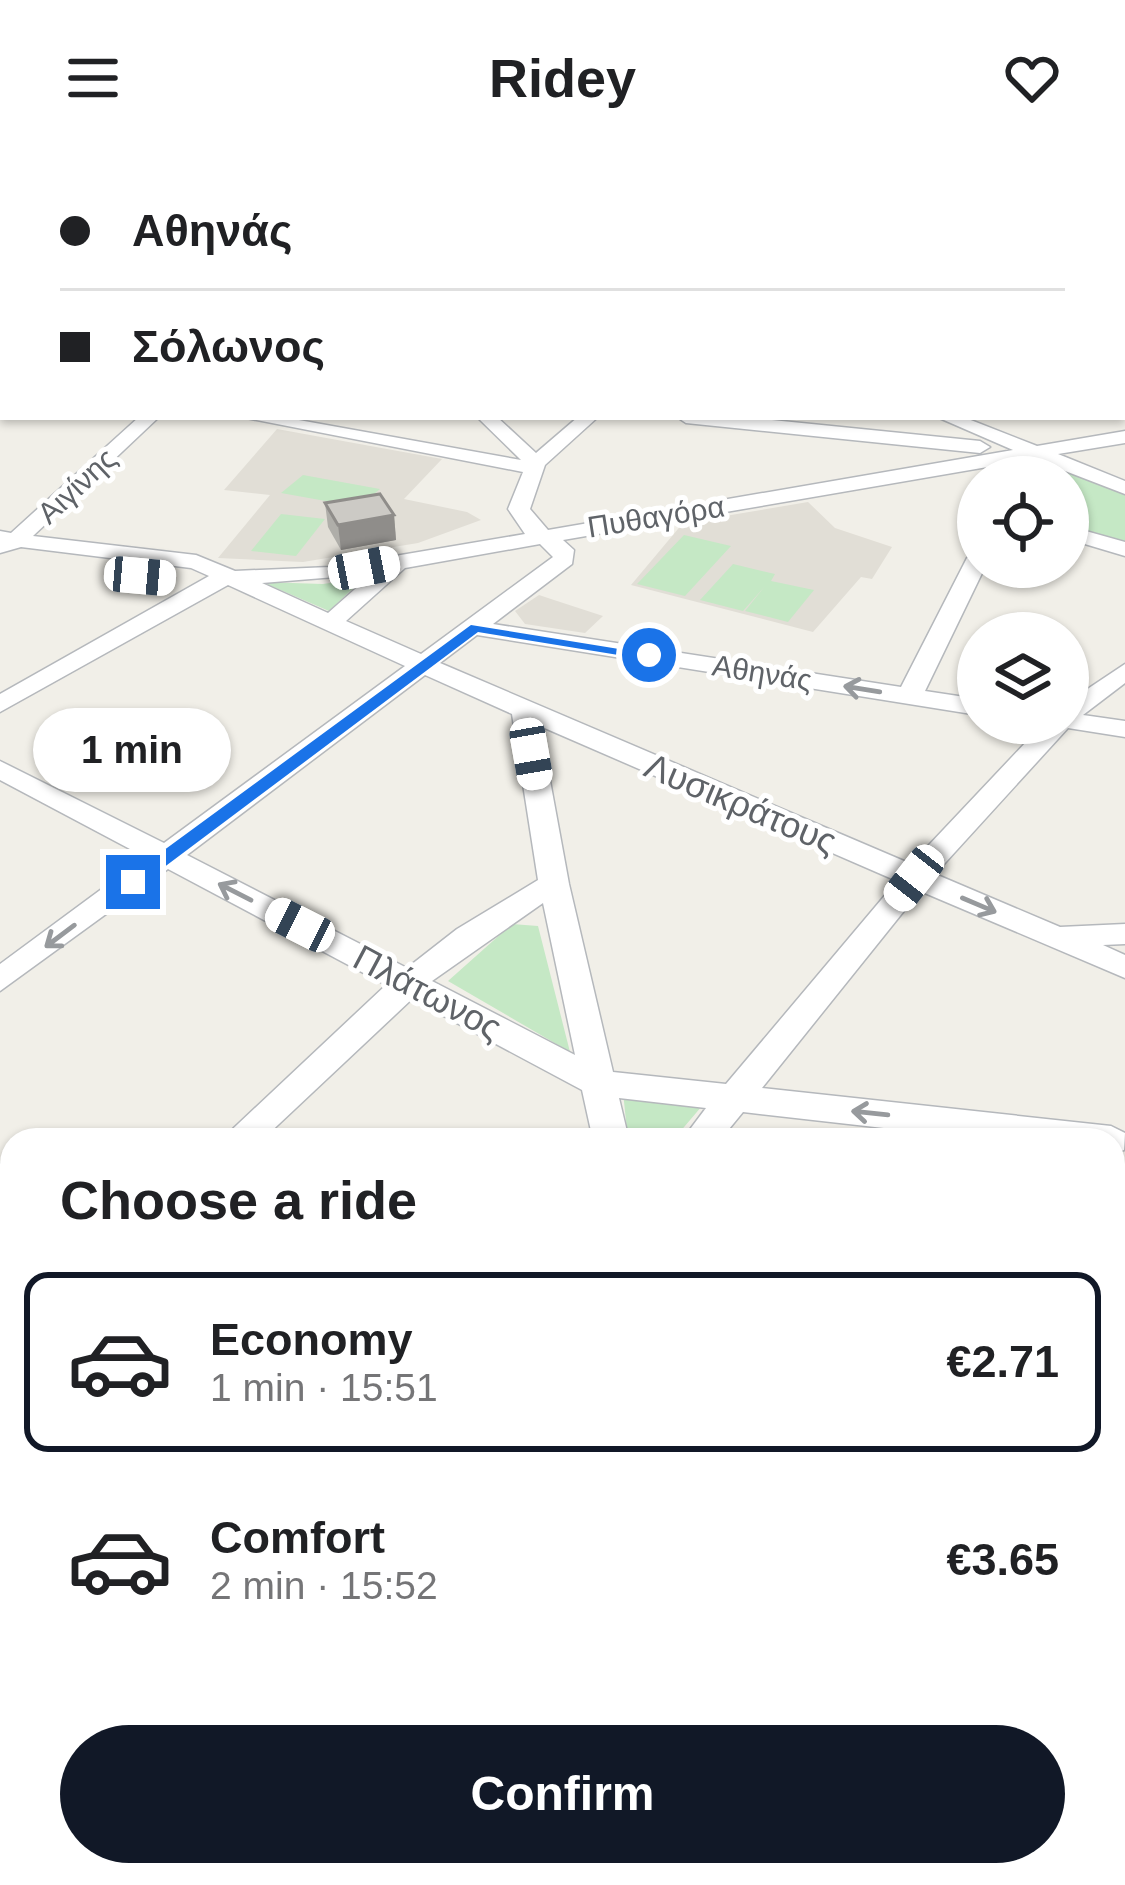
<!DOCTYPE html>
<meta charset="utf-8">
<style>
body{margin:0;font-family:Helvetica,sans-serif;background:#f6f6f6;color:#202124;height:100vh;display:flex;flex-direction:column;font-size:45px;white-space:nowrap}
*{box-sizing:border-box;margin:0}
p{font-size:39px;color:#757577}
.icon{flex:none;width:66px;height:66px;fill:none;stroke:currentColor;stroke-width:2;stroke-linecap:round;stroke-linejoin:round}
.map{position:relative;flex:1;overflow:hidden}
.side{position:absolute;left:0px;top:972px;width:1125px;height:759px;display:flex;flex-direction:column;background:#fff;border-radius:36px 36px 0 0;box-shadow:0 3px 9px #0004}
.side>*{flex:none}
.guide{position:absolute;left:0px;top:0px;width:1125px;height:264px;box-shadow:0 3px 9px #0004;display:grid;align-content:center;height:264px;padding:0 60px;background:#fff}
.buttons{position:absolute;left:957px;top:300px;display:grid;gap:24px}
.buttons a{display:grid;place-items:center;width:132px;height:132px;border-radius:50%;background:#fff;box-shadow:0 3px 9px #0004;font-size:60px}
.end{position:absolute;width:54px;height:54px;margin:-27px;border:15px solid #1a73e8;background:#fff;box-shadow:0 0 0 6px #fff}
.from{border-radius:50%}
.bubble{position:absolute;height:84px;border-radius:42px;background:#fff;box-shadow:0 3px 9px #0004;font-size:39px;font-weight:600;line-height:84px;text-align:center}
.car{position:absolute;width:36px;height:72px;margin:-36px -18px;border-radius:15px;box-shadow:0 0 9px 3px #0007;background:linear-gradient(#fff 24%,#345 0 40%,#fff 0 76%,#345 0 86%,#fff 0)}
.guide b{display:flex;align-items:center;gap:42px;height:114px;font-size:45px}
.guide b+b{border-top:3px solid #e0e0e0}
.guide i{width:30px;height:30px;background:#202124}
ul{padding:0;list-style:none}
li{display:flex;align-items:center;gap:36px;height:180px;margin:0 24px 18px;padding:0 36px;border:6px solid transparent;border-radius:24px}
li div{flex:1}
li b{display:block;font-size:45px}
li em{font-style:normal;font-weight:600}
li.current{border-color:#111827}
li>.icon{width:108px;height:108px;stroke-width:1.5}
h2{padding:0 60px;font-size:54px;line-height:144px}
.cta{display:flex;gap:24px;margin-top:auto;padding:24px 60px}
.cta a{flex:1;height:138px;border-radius:72px;background:#111827;color:#fff;font-size:48px;font-weight:600;line-height:138px;text-align:center}
header{display:flex;justify-content:space-between;align-items:center;height:156px;padding:0 60px;background:#fff;font-size:54px;font-weight:600}
.map>svg:first-child{display:block}
</style>
<header><svg class="icon" aria-label="menu" viewBox="0 0 24 24"><path d="M4 6h16M4 12h16M4 18h16"/></svg>Ridey<svg class="icon" aria-label="heart" viewBox="0 0 24 24"><path d="M12 20l-8-8c-3-5 5-10 8-4 3-6 11-1 8 4z"/></svg></header>
<div class="map">
<svg width="1125" height="1729" viewBox="0 0 1125 1729">
<rect width="100%" height="100%" fill="#f1efe8"/>
<!-- education -->
<path fill="#e1ded6" d="M 277,273 L 442,303 L 404,343 L 467,356 L 481,364 L 418,387 L 303,406 L 218,402 L 270,339 L 224,334 Z
M 808,346 L 835,372 L 892,391 L 872,423 L 861,421 L 813,476 L 631,429 L 683,367 Z
M 539,439 L 554,444 L 603,460 L 585,477 L 525,468 L 515,455 Z"/>
<!-- green -->
<path fill="#c5e8c5" d="M 1047,308 L 1125,337 L 1125,389 L 1068,373 L 1068,321 L 1032,321 L 1038,310 Z
M 303,319 L 380,333 L 359,351 L 281,337 Z
M 281,358 L 325,363 L 296,400 L 251,395 Z
M 684,379 L 731,390 L 685,440 L 637,428 Z
M 733,408 L 775,418 L 771,425 L 814,434 L 788,466 L 745,455 L 765,430 L 743,455 L 700,444 Z
M 364,422 L 329,455 L 262,426 L 323,428 Z
M 512,768 L 538,770 L 570,896 L 448,825 Z
M 623,936 L 702,950 L 673,984 L 628,984 Z"/>
<g fill="none" stroke-linecap="round" stroke-linejoin="round">
<!-- river -->
<path fill="#aadaff" fill-rule="evenodd" d="M 0,4 L 3,4 L 3,16 L 0,16 Z"/>
<!-- minor casing -->
<g stroke="#b5b8bc" stroke-width="3">
<path id="minor" d="M 345,0 L 357,0 L 358,3 L 346,3 Z
M 527,0 L 555,0 L 558,3 L 530,3 Z
M 910,0 L 938,0 L 941,3 L 911,3 Z
M 0,15 L 3,15 L 3,23 L 0,23 Z
M 1122,17 L 1125,18 L 1125,26 L 1122,25 Z
M 0,42 L 3,42 L 3,50 L 0,50 Z
M 1125,42 L 1125,52 L 1122,53 L 1122,43 Z
M 1122,74 L 1125,74 L 1125,82 L 1122,82 Z
M 0,107 L 3,107 L 3,117 L 0,117 Z
M 1122,115 L 1125,115 L 1125,125 L 1122,125 Z
M 1122,195 L 1125,195 L 1125,206 L 1122,206 Z
M 0,225 L 3,225 L 3,235 L 0,235 Z
M 139,261 L 159,261 L 33,380 L 196,399 L 235,415 L 330,411 L 525,378 L 508,353 L 523,316 L 241,261 L 282,261 L 521,304 L 477,261 L 497,261 L 536,297 L 578,261 L 598,261 L 545,309 L 530,353 L 548,374 L 1013,294 L 937,261 L 963,261 L 1037,290 L 1125,275 L 1125,287 L 1058,298 L 1125,325 L 1125,338 L 1034,303 L 563,384 L 574,394 L 572,408 L 493,468 L 901,531 L 967,402 L 978,395 L 978,411 L 985,411 L 925,535 L 978,543 L 978,559 L 477,479 L 440,507 L 911,708 L 1044,567 L 1068,567 L 1068,546 L 1125,508 L 1125,527 L 1083,559 L 1125,565 L 1125,581 L 1068,572 L 935,718 L 1060,771 L 1125,768 L 1125,788 L 1103,789 L 1125,799 L 1125,822 L 920,735 L 762,932 L 1111,970 L 1125,977 L 1124,994 L 1113,997 L 1113,984 L 990,984 L 743,956 L 720,984 L 682,984 L 706,952 L 619,942 L 629,984 L 593,984 L 582,934 L 412,843 L 262,984 L 221,984 L 386,829 L 168,713 L 0,835 L 0,808 L 145,701 L 0,624 L 0,605 L 164,687 L 405,510 L 228,429 L 0,556 L 0,538 L 209,420 L 191,412 L 21,391 L 0,397 L 0,375 L 11,377 ZM 540,388 L 553,401 L 421,498 L 346,465 L 405,412 ZM 372,418 L 328,457 L 262,427 ZM 425,519 L 512,558 L 538,724 L 457,773 L 407,812 L 187,699 ZM 540,570 L 897,725 L 726,928 L 613,916 L 569,728 ZM 543,747 L 575,899 L 432,825 Z
M 677,261 L 742,261 L 980,285 L 990,291 L 980,297 L 686,267 Z
M 1068,370 L 1125,386 L 1125,400 L 1068,383 Z
M 0,1008 L 12,1011 L 12,1045 L 0,1041 Z
M 1125,1052 L 1125,1098 L 1113,1102 L 1113,1056 Z
M 12,1170 L 12,1211 L 0,1216 L 0,1175 Z
M 1113,1218 L 1125,1223 L 1125,1263 L 1113,1258 Z
M 32,1719 L 88,1719 L 84,1729 L 27,1729 Z
M 733,1719 L 785,1719 L 788,1729 L 734,1729 Z
M 1011,1719 L 1072,1719 L 1077,1729 L 1015,1729 Z"/>
</g>
<!-- minor -->
<use href="#minor" fill="#fff" fill-rule="evenodd"/>
</g>
<!-- wall -->
<path fill="#afaea9" d="M 325,347 L 394,359 L 396,384 L 341,394 L 328,371 Z"/>
<!-- shaded-wall -->
<path fill="#8f8d8a" d="M 394,359 L 396,384 L 341,394 L 338,369 Z"/>
<!-- building -->
<path fill="#cccac5" stroke="#8f8d8a" stroke-width="3" d="M 380,338 L 394,359 L 338,369 L 325,347 Z"/>
<!-- one-way arrows -->
<defs><path id="oneway-shaft" d="M-6 0H5M1.5-3L5.5 0L1.5 3" fill="none" stroke-width="1.6" stroke-linecap="round" stroke-linejoin="round" transform="scale(3)"/></defs>
<g stroke="#979a9d">
<use href="#oneway-shaft" transform="translate(862 533) rotate(-171)"/>
<use href="#oneway-shaft" transform="translate(235 736) rotate(-153)"/>
<use href="#oneway-shaft" transform="translate(979 749) rotate(23)"/>
<use href="#oneway-shaft" transform="translate(60 780) rotate(143)"/>
<use href="#oneway-shaft" transform="translate(870 957) rotate(-174)"/>
</g>
<!-- route -->
<path fill="#1a73e8" d="M 471,469 L 656,499 L 649,504 L 478,476 L 139,730 L 126,730 L 126,722 Z"/>
<g text-anchor="middle" stroke-width="10" stroke-linejoin="round" paint-order="stroke">
<!-- far-street labels -->
<g font-size="30" fill="#5f6368" stroke="#fff">
<text transform="translate(77 330) rotate(-43)" y="10">Αιγίνης</text>
<text transform="translate(656 361) rotate(-9)" y="10">Πυθαγόρα</text>
<text transform="translate(762 517) rotate(9)" y="10">Αθηνάς</text>
</g>
<!-- street labels -->
<g font-size="36" fill="#5f6368" stroke="#fff">
<text transform="translate(741 647) rotate(23)" y="13">Λυσικράτους</text>
<text transform="translate(428 836) rotate(28)" y="13">Πλάτωνος</text>
</g>
</g>
</svg>
<div class="buttons">
<a><svg class="icon" aria-label="locate" viewBox="0 0 24 24"><circle cx="12" cy="12" r="6"/><path d="M12 2v4M12 18v4M2 12h4M18 12h4"/></svg></a>
<a><svg class="icon" aria-label="layers" viewBox="0 0 24 24"><path d="M12 4l9 5-9 5-9-5zM3 14l9 5 9-5"/></svg></a>
</div>
<i class="end from" style="left:649px;top:499px"></i>
<i class="end" style="left:133px;top:726px"></i>
<div class="bubble" style="left:33px;top:552px;width:198px">1 min</div>
<i class="car" style="left:364px;top:412px;rotate:79deg"></i>
<i class="car" style="left:140px;top:420px;rotate:95deg"></i>
<i class="car" style="left:531px;top:598px;rotate:170deg"></i>
<i class="car" style="left:914px;top:722px;rotate:218deg"></i>
<i class="car" style="left:300px;top:769px;rotate:297deg"></i>
<div class="guide">
<b><i class="from"></i>Αθηνάς</b>
<b><i></i>Σόλωνος</b>
</div>
<section class="side">
<h2>Choose a ride</h2>
<ul>
<li class="current"><svg class="icon" aria-label="car" viewBox="0 0 24 24"><path d="M5 17H2v-5l4-1 3-4h7l3 4 3 1v5h-3M9 17h6M6 11h13"/><circle cx="7" cy="17" r="2"/><circle cx="17" cy="17" r="2"/></svg><div><b>Economy</b><p>1 min · 15:51</p></div><em>€2.71</em></li>
<li><svg class="icon" aria-label="car" viewBox="0 0 24 24"><path d="M5 17H2v-5l4-1 3-4h7l3 4 3 1v5h-3M9 17h6M6 11h13"/><circle cx="7" cy="17" r="2"/><circle cx="17" cy="17" r="2"/></svg><div><b>Comfort</b><p>2 min · 15:52</p></div><em>€3.65</em></li>
</ul>
<div class="cta"><a>Confirm</a></div>
</section>
</div>
